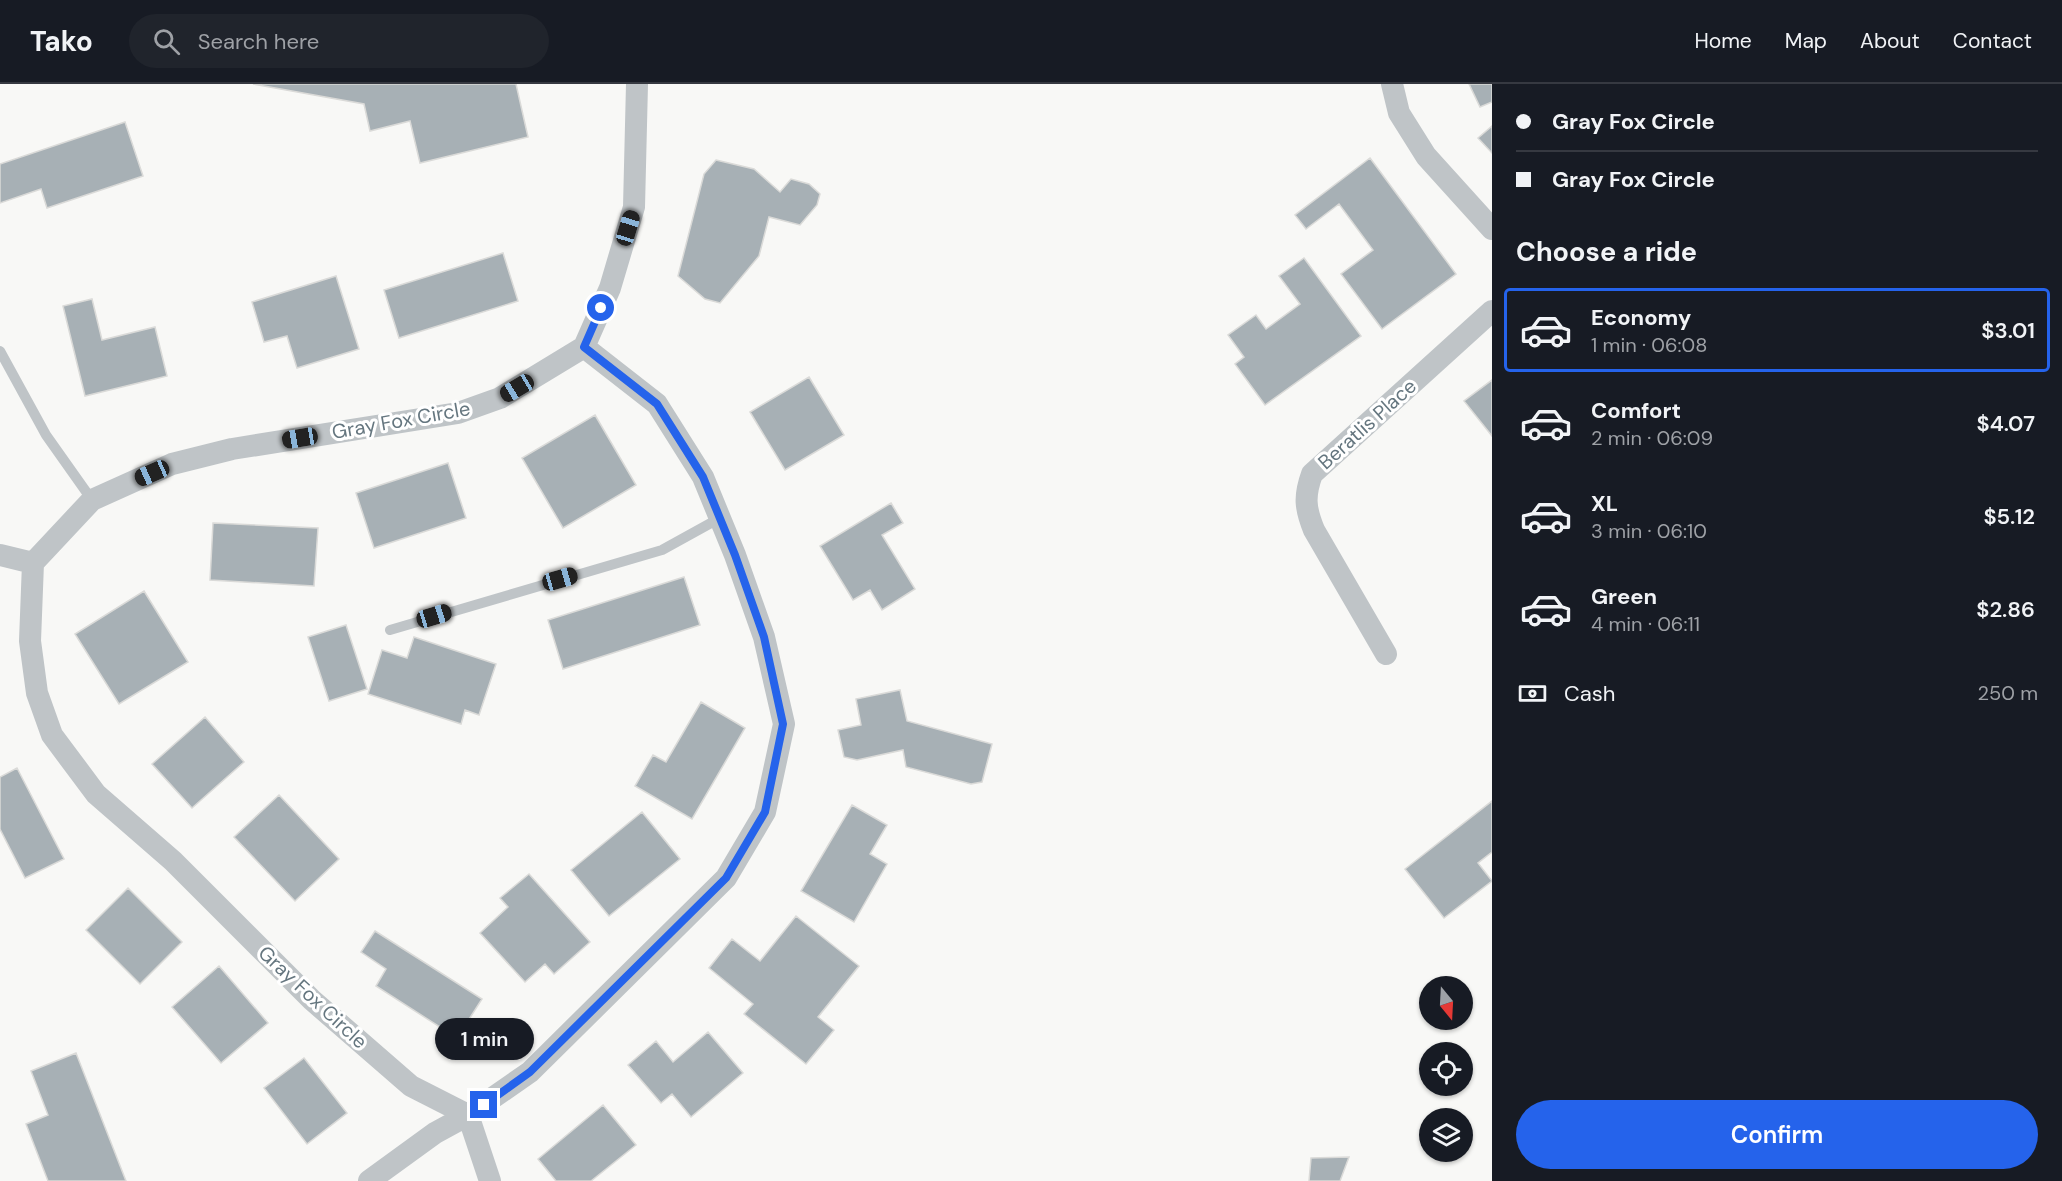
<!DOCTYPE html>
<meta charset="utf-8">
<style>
body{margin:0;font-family:"DM Sans",sans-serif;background:#20242c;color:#f1f3f6;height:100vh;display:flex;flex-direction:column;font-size:22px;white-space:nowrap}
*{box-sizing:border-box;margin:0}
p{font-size:20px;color:#9ea1a6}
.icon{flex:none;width:33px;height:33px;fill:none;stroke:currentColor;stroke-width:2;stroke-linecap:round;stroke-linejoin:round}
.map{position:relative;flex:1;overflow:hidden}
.details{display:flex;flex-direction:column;background:#171b24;width:570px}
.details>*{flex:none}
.banner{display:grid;align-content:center;height:132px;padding:0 24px;background:#171b24}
.needle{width:39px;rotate:162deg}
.fabs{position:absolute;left:1419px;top:892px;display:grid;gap:12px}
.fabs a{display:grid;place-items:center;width:54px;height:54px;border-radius:50%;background:#171b24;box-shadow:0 2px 4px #0004;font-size:30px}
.end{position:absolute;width:27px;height:27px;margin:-14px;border:8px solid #2563eb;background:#fff;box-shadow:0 0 0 3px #fff}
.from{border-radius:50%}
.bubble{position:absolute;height:42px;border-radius:21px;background:#171b24;box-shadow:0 2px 4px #0004;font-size:20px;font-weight:600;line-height:42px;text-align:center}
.car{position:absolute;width:18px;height:36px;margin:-18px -9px;border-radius:8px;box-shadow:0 0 4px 2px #0007;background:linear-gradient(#222 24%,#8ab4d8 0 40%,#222 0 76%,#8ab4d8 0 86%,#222 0)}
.banner b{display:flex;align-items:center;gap:21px;height:57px;font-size:22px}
.banner b+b{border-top:2px solid #363941}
.banner i{width:15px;height:15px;background:#f1f3f6}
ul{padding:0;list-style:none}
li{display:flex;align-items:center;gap:18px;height:84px;margin:0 12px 9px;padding:0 12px;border:3px solid transparent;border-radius:6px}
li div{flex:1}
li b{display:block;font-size:22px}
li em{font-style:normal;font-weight:600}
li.active{border-color:#2563eb}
li>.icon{width:54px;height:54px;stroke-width:1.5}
h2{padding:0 24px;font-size:27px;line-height:72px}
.pay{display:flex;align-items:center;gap:15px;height:66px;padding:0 24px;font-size:22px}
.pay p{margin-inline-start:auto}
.action{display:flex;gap:12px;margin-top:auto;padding:12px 24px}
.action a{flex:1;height:69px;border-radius:36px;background:#2563eb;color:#fff;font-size:24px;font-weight:600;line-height:69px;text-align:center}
header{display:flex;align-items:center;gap:36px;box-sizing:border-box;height:84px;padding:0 30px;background:#171b24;border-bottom:2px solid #363941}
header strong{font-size:28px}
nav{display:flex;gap:33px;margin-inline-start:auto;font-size:21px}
.search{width:420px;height:54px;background:#20242c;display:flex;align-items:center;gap:15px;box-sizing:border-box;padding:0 21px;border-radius:33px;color:#9ea1a6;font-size:22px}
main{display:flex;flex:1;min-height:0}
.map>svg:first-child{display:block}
</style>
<header>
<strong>Tako</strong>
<div class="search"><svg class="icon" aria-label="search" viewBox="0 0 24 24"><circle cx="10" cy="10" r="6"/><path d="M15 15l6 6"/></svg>Search here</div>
<nav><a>Home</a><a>Map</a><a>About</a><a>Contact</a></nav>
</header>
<main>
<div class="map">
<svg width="1492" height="1097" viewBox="0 0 1492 1097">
<rect width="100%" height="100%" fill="#f8f8f6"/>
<!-- building -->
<path fill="#a7b0b5" stroke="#dadad8" stroke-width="1.5" d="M 253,0 L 516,0 L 528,53 L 420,79 L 410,37 L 370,47 L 364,20 Z
M 1469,0 L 1492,0 L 1492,18 L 1480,23 Z
M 125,38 L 143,92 L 47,124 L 41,105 L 0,119 L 0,80 Z
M 1492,42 L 1492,69 L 1478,54 Z
M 1370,74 L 1456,190 L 1382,245 L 1341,190 L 1373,166 L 1339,120 L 1306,145 L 1295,131 Z
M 716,76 L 754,85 L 780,108 L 791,95 L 809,100 L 820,110 L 817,121 L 800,141 L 769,133 L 759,172 L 720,219 L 705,215 L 678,192 L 704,90 Z
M 503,169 L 518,217 L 399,254 L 384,206 Z
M 1304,174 L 1361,252 L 1265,321 L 1235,280 L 1244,273 L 1228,251 L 1256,231 L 1266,245 L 1300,220 L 1279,192 Z
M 336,192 L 359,265 L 297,284 L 287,252 L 264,258 L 252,218 Z
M 92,215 L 102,256 L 155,243 L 167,292 L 85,312 L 63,222 Z
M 809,293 L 844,351 L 785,386 L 750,328 Z
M 1492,296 L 1492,352 L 1464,317 Z
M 595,331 L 636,401 L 563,444 L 522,374 Z
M 448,379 L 466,434 L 374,464 L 356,409 Z
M 891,419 L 903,439 L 882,451 L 915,505 L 882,526 L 870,506 L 853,516 L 820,462 Z
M 213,439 L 318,444 L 314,502 L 210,496 Z
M 684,493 L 700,541 L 563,585 L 548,536 Z
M 144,507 L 188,578 L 119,620 L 75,550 Z
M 346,541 L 367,605 L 329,617 L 308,553 Z
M 414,553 L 496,580 L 479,631 L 465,626 L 461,640 L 368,610 L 382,566 L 407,574 Z
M 900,606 L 907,637 L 992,660 L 982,698 L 971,700 L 906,683 L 903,666 L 857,676 L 844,673 L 838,646 L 861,641 L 856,615 Z
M 701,618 L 745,644 L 692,735 L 635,702 L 653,671 L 666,678 Z
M 205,633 L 244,678 L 192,724 L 152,680 Z
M 17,684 L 64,775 L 25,794 L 0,745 L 0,693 Z
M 279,711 L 339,775 L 295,817 L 234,753 Z
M 1492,717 L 1492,768 L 1478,779 L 1492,797 L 1444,834 L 1405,785 Z
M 852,721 L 887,741 L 870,770 L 887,780 L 854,838 L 801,807 Z
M 642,728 L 680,775 L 609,832 L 571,786 Z
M 529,790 L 590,858 L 554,890 L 545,880 L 525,898 L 480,849 L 508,823 L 500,814 Z
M 128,804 L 182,858 L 140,900 L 86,846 Z
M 796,832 L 859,882 L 818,933 L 834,946 L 806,980 L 744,930 L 753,920 L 709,884 L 732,855 L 760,877 Z
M 375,847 L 482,915 L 457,954 L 376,902 L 386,885 L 361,868 Z
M 219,882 L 268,939 L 221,979 L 172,923 Z
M 708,948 L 743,989 L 691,1033 L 672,1010 L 661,1019 L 628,981 L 656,957 L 673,978 Z
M 76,969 L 126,1097 L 48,1097 L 26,1040 L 48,1031 L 31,987 Z
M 304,974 L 347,1029 L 307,1060 L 264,1004 Z
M 603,1021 L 636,1061 L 591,1097 L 556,1097 L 538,1075 Z
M 1349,1073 L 1340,1097 L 1309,1097 L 1311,1074 Z"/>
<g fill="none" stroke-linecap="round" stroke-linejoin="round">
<!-- service -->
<path stroke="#bfc4c7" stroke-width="10" d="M 0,267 L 46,351 L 92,416
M 390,546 L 662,466 L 720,434"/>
<!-- minor -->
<path stroke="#bfc4c7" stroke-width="22" d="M 1392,0 L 1399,29 L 1426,72 L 1492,145
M 584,263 L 657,320 L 703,393 L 735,471 L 764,553 L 784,640 L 765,728 L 726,794 L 530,988 L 468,1031 L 411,1002 L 312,916 L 173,777 L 96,710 L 52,651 L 37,609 L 30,557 L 33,479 L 92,416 L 172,380 L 232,365 L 458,329 L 500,314 L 584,263 L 610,204 L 634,123 L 637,0
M 0,471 L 33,479
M 1386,570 L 1314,446 C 1305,424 1304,412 1312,390 L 1492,227
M 369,1097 L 435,1049 L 468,1031 L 490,1097"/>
</g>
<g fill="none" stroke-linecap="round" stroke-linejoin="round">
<!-- route -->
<path stroke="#2563eb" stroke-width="8" d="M 484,1021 L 530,988 L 726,794 L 765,728 L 783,640 L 764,553 L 735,471 L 703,393 L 657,320 L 584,263 L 601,224"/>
</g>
<g text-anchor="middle" stroke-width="6" stroke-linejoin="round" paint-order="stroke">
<!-- street labels -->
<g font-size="20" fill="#65767f" stroke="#fff">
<text transform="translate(401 336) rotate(-10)" y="7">Gray Fox Circle</text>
<text transform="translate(1367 340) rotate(-42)" y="7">Beratlis Place</text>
<text transform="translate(313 913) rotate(43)" y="7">Gray Fox Circle</text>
</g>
</g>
</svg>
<div class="fabs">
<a><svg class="needle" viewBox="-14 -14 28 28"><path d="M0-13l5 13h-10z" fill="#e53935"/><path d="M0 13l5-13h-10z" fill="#9ea1a6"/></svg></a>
<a><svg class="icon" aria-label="locate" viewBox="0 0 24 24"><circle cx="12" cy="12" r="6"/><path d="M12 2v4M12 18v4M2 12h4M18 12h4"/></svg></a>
<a><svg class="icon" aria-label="layers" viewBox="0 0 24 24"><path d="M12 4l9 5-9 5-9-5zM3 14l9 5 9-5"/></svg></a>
</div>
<i class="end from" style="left:601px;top:224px"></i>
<i class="end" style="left:484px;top:1021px"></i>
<div class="bubble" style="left:435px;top:934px;width:99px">1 min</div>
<i class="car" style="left:628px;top:144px;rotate:17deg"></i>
<i class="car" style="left:517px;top:304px;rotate:239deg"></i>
<i class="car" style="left:300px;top:354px;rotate:261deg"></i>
<i class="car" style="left:152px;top:389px;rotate:246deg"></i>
<i class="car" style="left:560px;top:495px;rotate:74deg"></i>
<i class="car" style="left:434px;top:532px;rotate:73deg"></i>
</div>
<section class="details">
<div class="banner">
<b><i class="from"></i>Gray Fox Circle</b>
<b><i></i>Gray Fox Circle</b>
</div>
<h2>Choose a ride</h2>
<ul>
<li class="active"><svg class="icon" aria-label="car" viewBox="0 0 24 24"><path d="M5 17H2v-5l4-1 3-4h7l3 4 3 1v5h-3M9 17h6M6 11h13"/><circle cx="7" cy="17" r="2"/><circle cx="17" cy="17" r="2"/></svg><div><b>Economy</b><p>1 min · 06:08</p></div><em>$3.01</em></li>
<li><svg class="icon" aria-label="car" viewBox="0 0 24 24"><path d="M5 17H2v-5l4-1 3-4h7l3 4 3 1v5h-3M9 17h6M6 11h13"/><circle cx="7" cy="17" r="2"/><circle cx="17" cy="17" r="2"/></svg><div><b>Comfort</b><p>2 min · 06:09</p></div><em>$4.07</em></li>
<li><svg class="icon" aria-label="car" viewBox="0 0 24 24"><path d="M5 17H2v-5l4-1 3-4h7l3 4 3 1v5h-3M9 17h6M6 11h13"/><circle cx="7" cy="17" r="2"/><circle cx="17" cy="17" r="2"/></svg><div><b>XL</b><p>3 min · 06:10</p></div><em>$5.12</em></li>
<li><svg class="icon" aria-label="car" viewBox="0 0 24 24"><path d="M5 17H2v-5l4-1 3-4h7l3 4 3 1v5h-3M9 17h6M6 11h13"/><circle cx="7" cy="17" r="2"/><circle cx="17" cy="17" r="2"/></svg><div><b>Green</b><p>4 min · 06:11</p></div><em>$2.86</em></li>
</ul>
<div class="pay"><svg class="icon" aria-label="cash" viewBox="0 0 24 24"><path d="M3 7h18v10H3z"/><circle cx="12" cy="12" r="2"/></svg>Cash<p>250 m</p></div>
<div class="action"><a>Confirm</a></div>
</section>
</main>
